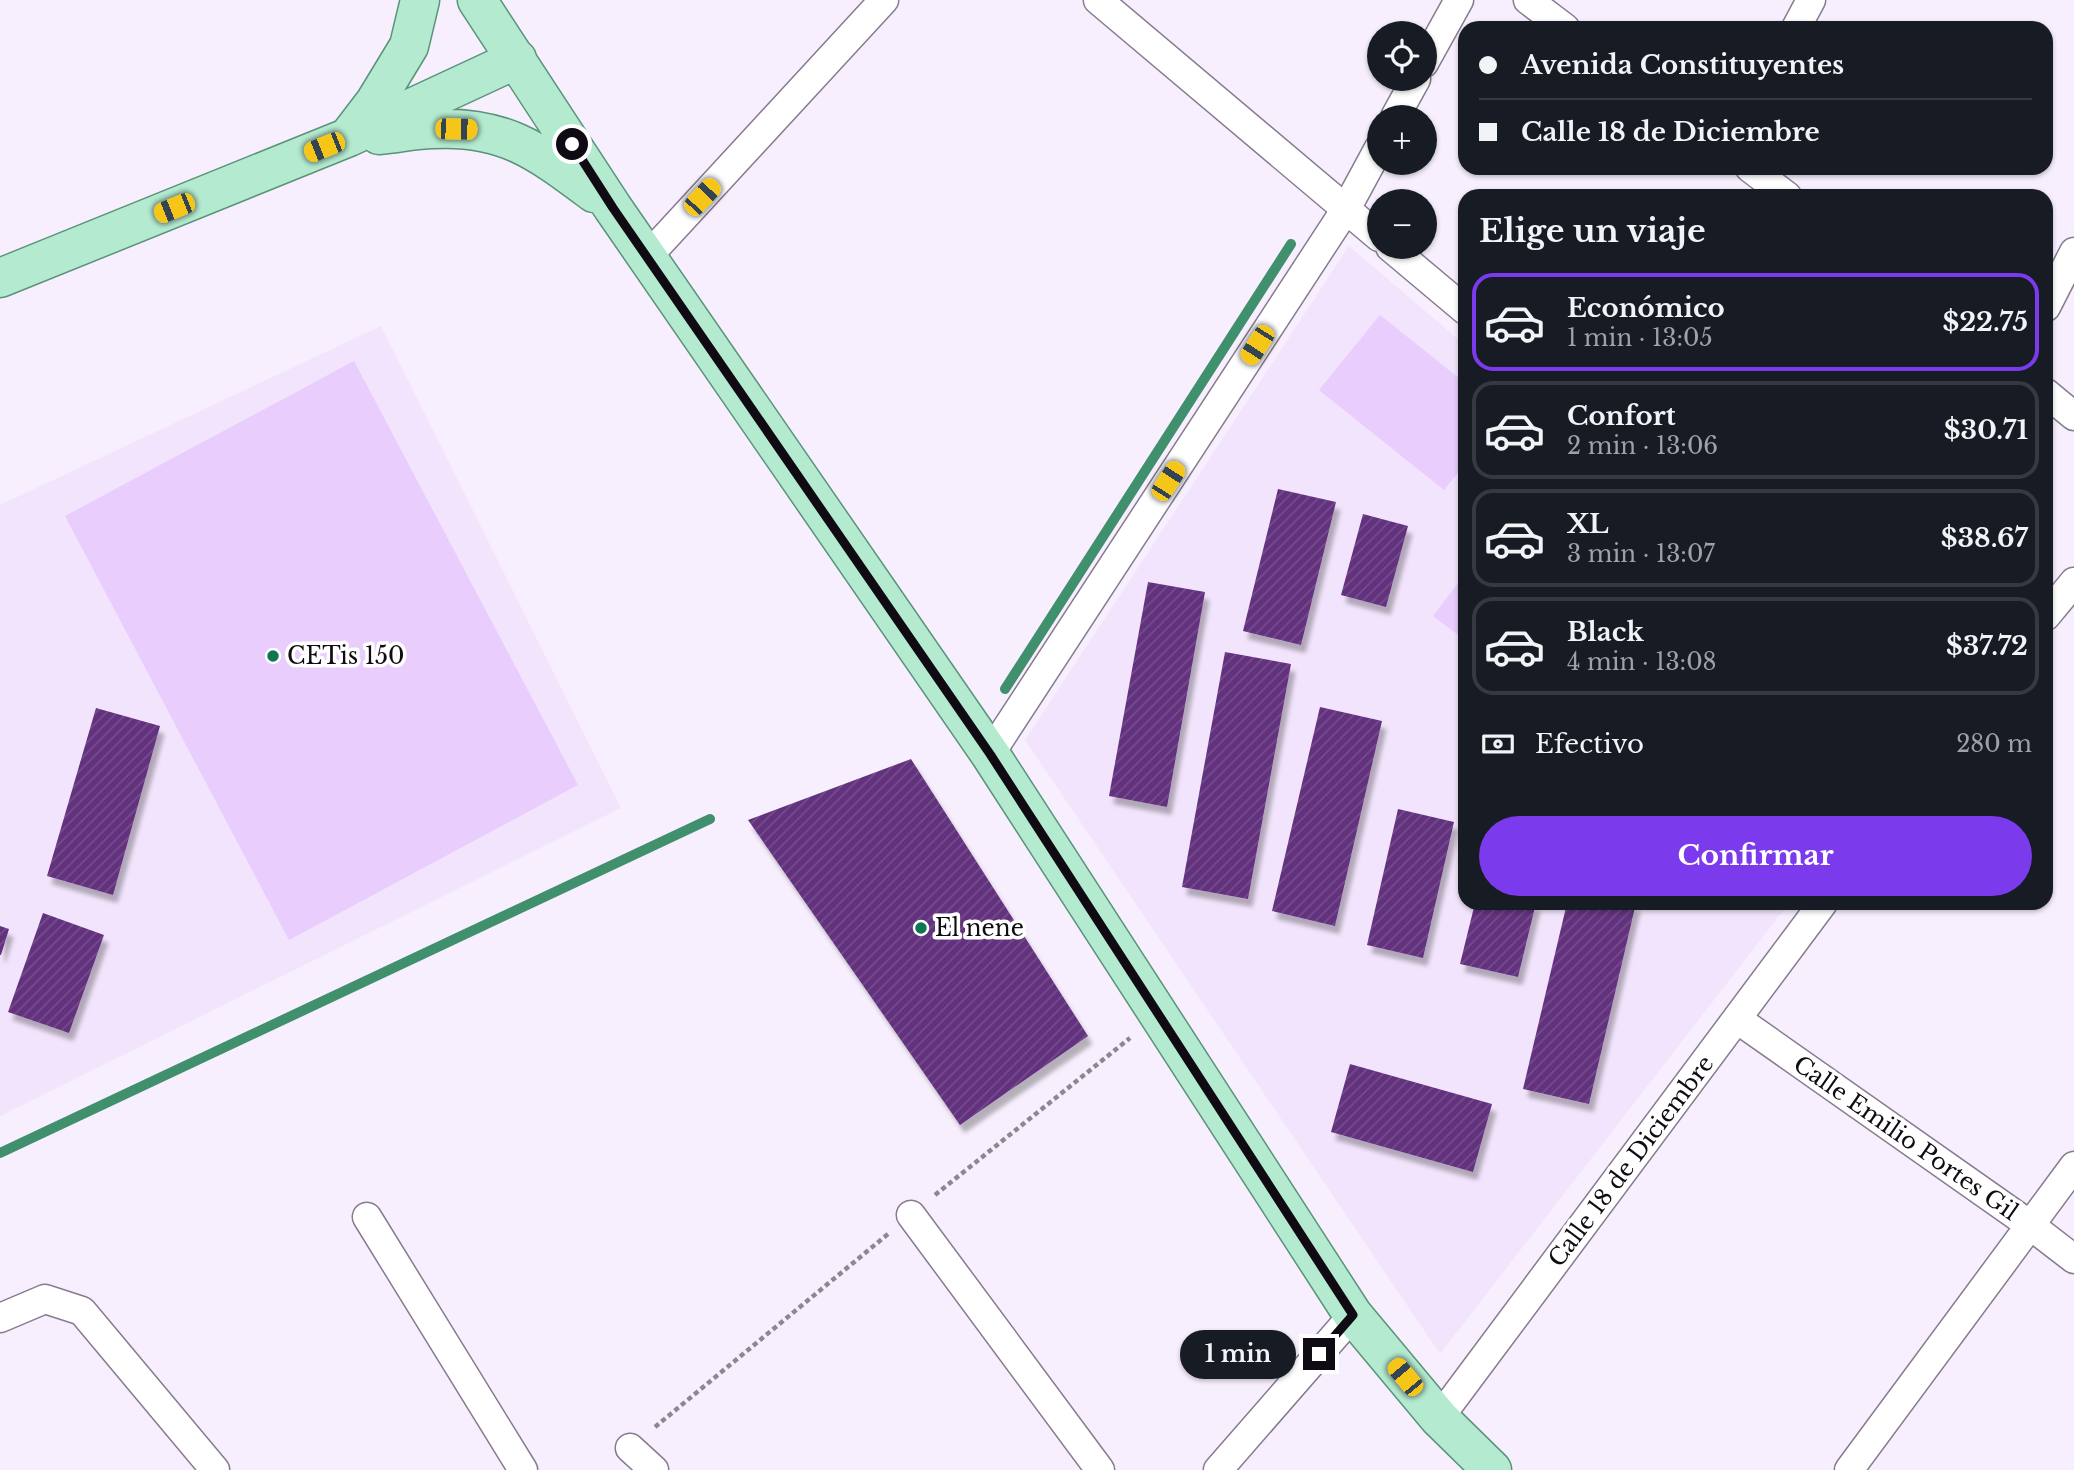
<!DOCTYPE html>
<html lang="es">
<meta charset="utf-8">
<style>
body{margin:0;font-family:"Libre Baskerville",serif;background:#20242c;color:#f1f3f6;height:100vh;display:flex;flex-direction:column;font-size:26px;white-space:nowrap}
*{box-sizing:border-box;margin:0}
p{font-size:23px;color:#9ea1a6}
.icon{flex:none;width:38px;height:38px;fill:none;stroke:currentColor;stroke-width:2;stroke-linecap:round;stroke-linejoin:round}
.map{position:relative;flex:1;overflow:hidden}
.side{position:absolute;left:1458px;top:189px;width:595px;height:721px;display:flex;flex-direction:column;background:#171b24;border-radius:21px;box-shadow:0 2px 5px #0004}
.side>*{flex:none}
.guide{position:absolute;left:1458px;top:21px;width:595px;height:154px;border-radius:21px;box-shadow:0 2px 5px #0004;display:grid;align-content:center;height:154px;padding:0 21px;background:#171b24}
.controls{position:absolute;left:1367px;top:21px;display:grid;gap:14px}
.controls a{display:grid;place-items:center;width:70px;height:70px;border-radius:50%;background:#171b24;box-shadow:0 2px 5px #0004;font-size:35px}
.end{position:absolute;width:32px;height:32px;margin:-16px;border:9px solid #100b12;background:#fff;box-shadow:0 0 0 4px #fff}
.from{border-radius:50%}
.bubble{position:absolute;height:49px;border-radius:24px;background:#171b24;box-shadow:0 2px 5px #0004;font-size:23px;font-weight:700;line-height:49px;text-align:center}
.car{position:absolute;width:21px;height:42px;margin:-21px -10px;border-radius:9px;box-shadow:0 0 5px 2px #0007;background:linear-gradient(#f5c518 24%,#345 0 40%,#f5c518 0 76%,#345 0 86%,#f5c518 0)}
.guide b{display:flex;align-items:center;gap:24px;height:66px;font-size:26px}
.guide b+b{border-top:2px solid #363941}
.guide i{width:18px;height:18px;background:#f1f3f6}
ul{padding:0;list-style:none}
li{display:flex;align-items:center;gap:21px;height:98px;margin:0 14px 10px;padding:0 7px;border:4px solid #363941;border-radius:21px}
li div{flex:1}
li b{display:block;font-size:26px}
li em{font-style:normal;font-weight:700}
li.selected{border-color:#7c3aed}
li>.icon{width:63px;height:63px;stroke-width:1.5}
h2{padding:0 21px;font-size:32px;line-height:84px}
.pay{display:flex;align-items:center;gap:18px;height:77px;padding:0 21px;font-size:26px}
.pay p{margin-inline-start:auto}
.primary-button{display:flex;gap:14px;margin-top:auto;padding:14px 21px}
.primary-button a{flex:1;height:80px;border-radius:42px;background:#7c3aed;color:#fff;font-size:28px;font-weight:700;line-height:80px;text-align:center}
.map>svg:first-child{display:block}
</style>
<div class="map">
<svg width="2074" height="1470" viewBox="0 0 2074 1470">
<defs>
<pattern id="building-hatch" width="6" height="6" patternUnits="userSpaceOnUse" patternTransform="scale(1.75)"><rect width="6" height="6" fill="#63327e"/><path d="M-1 1l2-2M0 6l6-6M5 7l2-2" fill="none" stroke="#744c8a"/></pattern>
<filter id="shadow"><feDropShadow dx="4.5" dy="8" stdDeviation="2" flood-color="#0004"/></filter>
</defs>
<rect width="100%" height="100%" fill="#f7effd"/>
<!-- built -->
<path fill="#f2e4fc" d="M 1349,246 L 1465,345 L 1465,903 L 1789,903 L 1440,1354 L 1025,740 Z
M 381,326 L 621,808 L 0,1116 L 0,505 Z"/>
<!-- pitch -->
<path fill="#e9cdfc" d="M 1380,315 L 1465,383 L 1465,464 L 1444,490 L 1319,390 Z
M 354,361 L 578,785 L 289,940 L 65,516 Z
M 1465,574 L 1465,640 L 1433,616 Z"/>
<g fill="none" stroke-linecap="round" stroke-linejoin="round">
<!-- stream -->
<path stroke="#408f6d" stroke-width="10" d="M 1005,689 L 1291,244
M 0,1153 L 710,819"/>
</g>
<!-- building -->
<path fill="url(#building-hatch)" filter="url(#shadow)" d="M 1278,489 L 1336,502 L 1301,645 L 1243,631 Z
M 1363,514 L 1408,526 L 1386,607 L 1341,595 Z
M 1148,582 L 1205,592 L 1167,807 L 1109,796 Z
M 1225,652 L 1291,664 L 1248,899 L 1182,887 Z
M 1320,707 L 1382,721 L 1335,926 L 1272,911 Z
M 96,708 L 160,726 L 113,895 L 47,876 Z
M 911,759 L 1088,1036 L 960,1125 L 748,820 Z
M 1398,809 L 1454,822 L 1423,958 L 1367,945 Z
M 1475,903 L 1536,903 L 1518,977 L 1460,964 Z
M 1567,903 L 1636,903 L 1589,1104 L 1523,1089 Z
M 43,913 L 104,935 L 69,1033 L 8,1012 Z
M 0,926 L 9,929 L 1,955 L 0,955 Z
M 1350,1064 L 1492,1104 L 1473,1172 L 1331,1132 Z"/>
<g fill="none" stroke-linecap="round" stroke-linejoin="round">
<!-- street casing -->
<g stroke="#877b8f" stroke-width="31">
<path id="street" d="M 1098,0 L 1379,237
M 1528,0 L 1565,28
M 1796,28 L 1811,0
M 1424,63 L 1459,0
M 1395,117 L 1416,79
M 1750,168 L 1787,196
M 1390,247 L 1465,310
M 648,256 L 884,0
M 2046,307 L 2074,252
M 2046,393 L 2074,416
M 2046,616 L 2074,582
M 990,754 L 1346,209 L 1379,148
M 1737,1019 L 2030,1225 L 2074,1259
M 911,1215 L 1100,1470
M 367,1217 L 523,1470
M 0,1318 L 45,1299 L 82,1311 L 215,1470
M 1439,1418 L 1823,903
M 630,1448 L 654,1470
M 1218,1470 L 1353,1315
M 1849,1470 L 2074,1166"/>
</g>
<!-- primary casing -->
<g stroke="#5a9379" stroke-width="41">
<path id="primary" d="M 477,0 L 613,208 L 990,754 L 1353,1315 L 1439,1418 L 1492,1470
M 379,135 C 397,134 415,129 433,129 C 505,125 539,152 594,193
M 349,136 L 375,102 L 409,46 L 420,0
M 0,278 L 349,137 L 517,59"/>
</g>
<!-- path -->
<path stroke="#8d8791" stroke-width="4.5" stroke-dasharray="5 3.5" stroke-linecap="butt" d="M 935,1195 L 1130,1038
M 655,1427 L 888,1234"/>
<!-- street -->
<use href="#street" stroke="#fff" stroke-width="28"/>
<!-- primary -->
<use href="#primary" stroke="#b4ead0" stroke-width="38"/>
</g>
<g fill="none" stroke-linecap="round" stroke-linejoin="round">
<!-- route -->
<path stroke="#100b12" stroke-width="9" d="M 572,144 L 613,208 L 990,754 L 1353,1315 L 1319,1354"/>
</g>
<!-- markers -->
<g fill="#0c7750" stroke="#fff" stroke-width="2.5">
<circle cx="273" cy="656" r="7"/>
<circle cx="921" cy="928" r="7"/>
</g>
<g text-anchor="middle" stroke-width="7" stroke-linejoin="round" paint-order="stroke">
<!-- poi labels -->
<g font-size="23" fill="#100b12" stroke="#fff" text-anchor="start">
<text x="287" y="664">CETis 150</text>
<text x="935" y="936">El nene</text>
</g>
<!-- street labels -->
<g font-size="23" fill="#100b12" stroke="#fff">
<text transform="translate(1906 1138) rotate(35)" y="8">Calle Emilio Portes Gil</text>
<text transform="translate(1631 1161) rotate(-53)" y="8">Calle 18 de Diciembre</text>
</g>
</g>
</svg>
<div class="controls">
<a><svg class="icon" aria-label="locate" viewBox="0 0 24 24"><circle cx="12" cy="12" r="6"/><path d="M12 2v4M12 18v4M2 12h4M18 12h4"/></svg></a>
<a>+</a>
<a>−</a>
</div>
<i class="end from" style="left:572px;top:144px"></i>
<i class="end" style="left:1319px;top:1354px"></i>
<div class="bubble" style="left:1180px;top:1330px;width:116px">1 min</div>
<i class="car" style="left:456px;top:129px;rotate:91deg"></i>
<i class="car" style="left:324px;top:147px;rotate:248deg"></i>
<i class="car" style="left:702px;top:197px;rotate:43deg"></i>
<i class="car" style="left:174px;top:208px;rotate:248deg"></i>
<i class="car" style="left:1257px;top:345px;rotate:213deg"></i>
<i class="car" style="left:1168px;top:481px;rotate:33deg"></i>
<i class="car" style="left:1405px;top:1377px;rotate:320deg"></i>
<div class="guide">
<b><i class="from"></i>Avenida Constituyentes</b>
<b><i></i>Calle 18 de Diciembre</b>
</div>
<section class="side">
<h2>Elige un viaje</h2>
<ul>
<li class="selected"><svg class="icon" aria-label="car" viewBox="0 0 24 24"><path d="M5 17H2v-5l4-1 3-4h7l3 4 3 1v5h-3M9 17h6M6 11h13"/><circle cx="7" cy="17" r="2"/><circle cx="17" cy="17" r="2"/></svg><div><b>Económico</b><p>1 min · 13:05</p></div><em>$22.75</em></li>
<li><svg class="icon" aria-label="car" viewBox="0 0 24 24"><path d="M5 17H2v-5l4-1 3-4h7l3 4 3 1v5h-3M9 17h6M6 11h13"/><circle cx="7" cy="17" r="2"/><circle cx="17" cy="17" r="2"/></svg><div><b>Confort</b><p>2 min · 13:06</p></div><em>$30.71</em></li>
<li><svg class="icon" aria-label="car" viewBox="0 0 24 24"><path d="M5 17H2v-5l4-1 3-4h7l3 4 3 1v5h-3M9 17h6M6 11h13"/><circle cx="7" cy="17" r="2"/><circle cx="17" cy="17" r="2"/></svg><div><b>XL</b><p>3 min · 13:07</p></div><em>$38.67</em></li>
<li><svg class="icon" aria-label="car" viewBox="0 0 24 24"><path d="M5 17H2v-5l4-1 3-4h7l3 4 3 1v5h-3M9 17h6M6 11h13"/><circle cx="7" cy="17" r="2"/><circle cx="17" cy="17" r="2"/></svg><div><b>Black</b><p>4 min · 13:08</p></div><em>$37.72</em></li>
</ul>
<div class="pay"><svg class="icon" aria-label="cash" viewBox="0 0 24 24"><path d="M3 7h18v10H3z"/><circle cx="12" cy="12" r="2"/></svg>Efectivo<p>280 m</p></div>
<div class="primary-button"><a>Confirmar</a></div>
</section>
</div>
